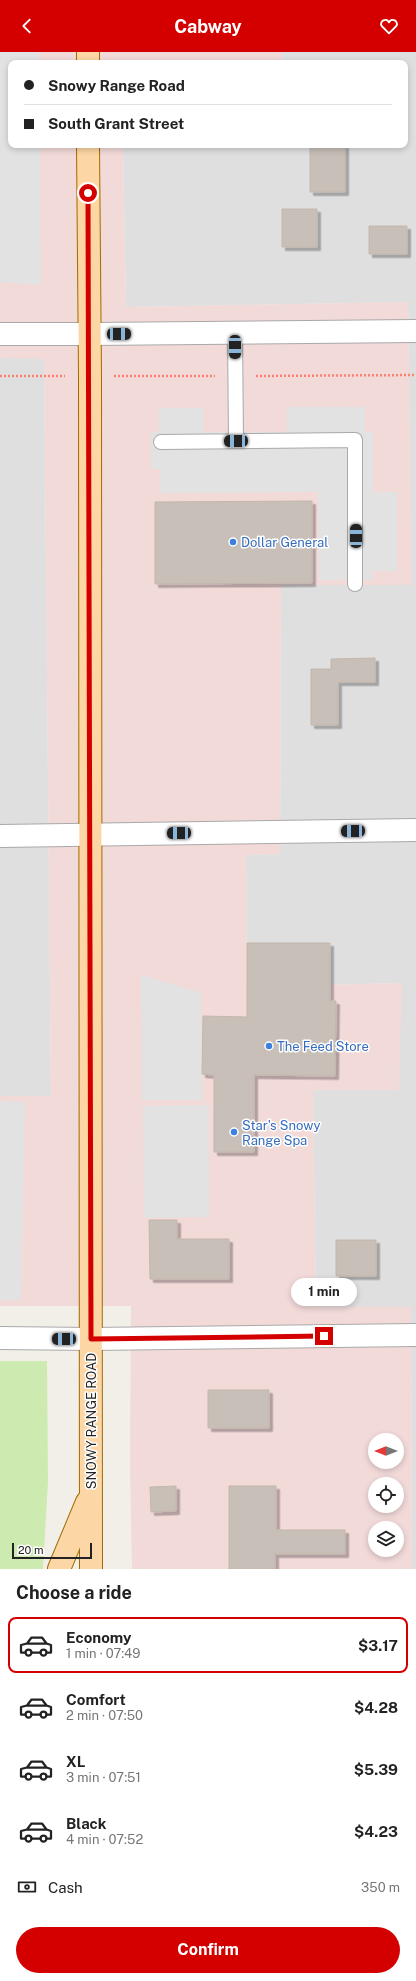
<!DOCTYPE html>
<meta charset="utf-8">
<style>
body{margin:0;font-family:"Public Sans",sans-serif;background:#f2f2f2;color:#222;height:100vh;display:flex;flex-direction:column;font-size:15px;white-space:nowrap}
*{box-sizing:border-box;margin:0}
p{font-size:13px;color:#767676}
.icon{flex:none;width:22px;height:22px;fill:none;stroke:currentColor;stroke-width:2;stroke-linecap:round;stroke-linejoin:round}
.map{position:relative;height:1517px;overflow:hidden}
.details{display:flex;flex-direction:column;background:#fff;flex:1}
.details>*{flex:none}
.banner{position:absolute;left:8px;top:8px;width:400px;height:88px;border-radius:8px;box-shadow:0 2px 6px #0003;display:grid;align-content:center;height:88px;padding:0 16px;background:#fff}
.needle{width:26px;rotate:270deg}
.controls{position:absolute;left:368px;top:1381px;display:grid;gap:8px}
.controls a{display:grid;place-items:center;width:36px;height:36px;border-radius:50%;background:#fff;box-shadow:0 2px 6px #0003;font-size:20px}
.scale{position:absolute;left:12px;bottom:10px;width:80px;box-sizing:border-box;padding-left:4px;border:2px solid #222;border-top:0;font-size:11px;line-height:14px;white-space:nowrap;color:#222;-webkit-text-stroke:3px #fff;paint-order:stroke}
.end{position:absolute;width:18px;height:18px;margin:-9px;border:5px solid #d40000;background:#fff;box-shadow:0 0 0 2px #fff}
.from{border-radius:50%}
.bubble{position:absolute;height:28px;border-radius:14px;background:#fff;box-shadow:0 2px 6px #0003;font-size:13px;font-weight:700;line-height:28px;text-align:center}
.car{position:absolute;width:12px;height:24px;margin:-12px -6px;border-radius:5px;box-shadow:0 0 3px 1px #0007;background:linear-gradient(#222 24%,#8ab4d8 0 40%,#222 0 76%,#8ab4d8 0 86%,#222 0)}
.banner b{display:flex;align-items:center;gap:14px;height:38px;font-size:15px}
.banner b+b{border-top:1px solid #e0e0e0}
.banner i{width:10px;height:10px;background:#222}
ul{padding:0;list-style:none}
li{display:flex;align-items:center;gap:12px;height:56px;margin:0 8px 6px;padding:0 8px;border:2px solid transparent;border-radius:8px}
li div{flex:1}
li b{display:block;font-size:15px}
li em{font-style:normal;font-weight:700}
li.selected{border-color:#d40000}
li>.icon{width:36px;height:36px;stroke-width:1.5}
h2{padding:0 16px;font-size:18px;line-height:48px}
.pay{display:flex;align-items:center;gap:10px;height:44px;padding:0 16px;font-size:15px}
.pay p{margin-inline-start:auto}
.primary-button{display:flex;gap:8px;margin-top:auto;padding:8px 16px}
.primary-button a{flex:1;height:46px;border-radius:24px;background:#d40000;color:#fff;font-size:16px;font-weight:700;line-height:46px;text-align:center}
header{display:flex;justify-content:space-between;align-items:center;height:52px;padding:0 16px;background:#d40000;color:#fff;font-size:18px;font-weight:700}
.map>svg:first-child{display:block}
</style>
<header><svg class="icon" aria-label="back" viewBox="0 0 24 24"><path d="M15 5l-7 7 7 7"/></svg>Cabway<svg class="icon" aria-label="heart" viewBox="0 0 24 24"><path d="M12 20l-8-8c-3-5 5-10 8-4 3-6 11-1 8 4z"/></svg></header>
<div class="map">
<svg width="416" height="1517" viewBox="0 0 416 1517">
<defs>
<filter id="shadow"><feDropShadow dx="3.5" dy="3.5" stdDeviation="0" flood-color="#0004"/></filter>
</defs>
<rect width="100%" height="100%" fill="#f2efe9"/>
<!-- residential -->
<path fill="#e0dfdf" d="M 282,0 L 416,0 L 416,1517 L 412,1517 L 411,1255 L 316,1256 L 313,1038 L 402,931 L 247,935 L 246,803 L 280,802 L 281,533 L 411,533 L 408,250 L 126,255 L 123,93 L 405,93 L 405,11 L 228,11 L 282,10 Z
M 0,306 L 44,306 L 51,1044 L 0,1044 Z"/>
<!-- commercial -->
<path fill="#f2dad9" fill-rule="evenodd" d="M 0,0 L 282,0 L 282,10 L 11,11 L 11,93 L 123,93 L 126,255 L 408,250 L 412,533 L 281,533 L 280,802 L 246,803 L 247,935 L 402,931 L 399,1038 L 313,1038 L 316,1255 L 411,1255 L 412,1517 L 132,1517 L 130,1413 L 131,1254 L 0,1254 L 0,1044 L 51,1044 L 44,307 L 0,306 ZM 375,1388 L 397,1388 L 397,1410 L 375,1410 ZM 375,1432 L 397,1432 L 397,1454 L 375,1454 ZM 375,1476 L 397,1476 L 397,1498 L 375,1498 Z"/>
<!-- grass -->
<path fill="#cdebb0" d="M 0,1309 L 47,1309 L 48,1430 L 43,1517 L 0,1517 Z"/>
<!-- parking -->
<path fill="#e2e2e2" d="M 0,0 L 40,0 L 40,11 L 11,11 L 11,93 L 40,93 L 41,233 L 0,230 Z
M 287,355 L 365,355 L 365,380 L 373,380 L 373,440 L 397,440 L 397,519 L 373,519 L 373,528 L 319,528 L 318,440 L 160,441 L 160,417 L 151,417 L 151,380 L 159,380 L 159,356 L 203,356 L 203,380 L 287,380 Z
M 141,923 L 201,941 L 202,1048 L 142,1048 Z
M 0,1049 L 25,1050 L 21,1249 L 0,1248 Z
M 209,1053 L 209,1165 L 144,1166 L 143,1054 Z"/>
<!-- building -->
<path fill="#c7bfb8" stroke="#c4b6ab" filter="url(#shadow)" d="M 310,93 L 345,93 L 345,140 L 310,140 Z
M 282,157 L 317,157 L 317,195 L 282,195 Z
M 369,174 L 407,174 L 407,202 L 369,202 Z
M 312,449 L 312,531 L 155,532 L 155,450 Z
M 375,606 L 375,630 L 338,630 L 338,673 L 311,673 L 311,617 L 331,617 L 331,607 Z
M 247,891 L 330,891 L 330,949 L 336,949 L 335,1024 L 254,1023 L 254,1100 L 214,1100 L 214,1023 L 202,1022 L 203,964 L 247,965 Z
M 149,1168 L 177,1168 L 177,1187 L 229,1187 L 229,1227 L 150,1227 Z
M 336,1188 L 376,1188 L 376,1224 L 336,1224 Z
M 208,1338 L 269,1338 L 269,1376 L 208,1376 Z
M 176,1434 L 176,1459 L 151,1460 L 150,1435 Z
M 229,1434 L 276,1434 L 276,1478 L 345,1478 L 345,1502 L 275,1502 L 275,1517 L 229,1517 Z"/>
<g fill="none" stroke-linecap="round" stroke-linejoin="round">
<!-- service casing -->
<g stroke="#a9a9a9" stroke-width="16">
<path id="service" d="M 235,281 L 236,389
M 161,390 L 355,388 L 355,532"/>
</g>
<!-- minor casing -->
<g stroke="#a9a9a9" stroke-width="24">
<path id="minor" d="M 0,282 L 90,282
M 0,784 L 416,778
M 0,1286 L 91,1287 L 416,1283"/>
</g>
<!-- tertiary casing -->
<g stroke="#a9a9a9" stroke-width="24">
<path id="tertiary" d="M 90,282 L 416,279"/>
</g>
<!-- primary casing -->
<g stroke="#a06b00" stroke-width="24">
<path id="primary" d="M 88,0 L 88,11
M 88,93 L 90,324 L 91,1517
M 59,1517 L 87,1450"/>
</g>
<!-- path -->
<path stroke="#fa8072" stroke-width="2.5" stroke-dasharray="2 2" stroke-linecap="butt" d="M 0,324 L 65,324
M 114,324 L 215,324
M 256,324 L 416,323"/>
<!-- service -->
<use href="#service" stroke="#fff" stroke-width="14"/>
<!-- minor -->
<use href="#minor" stroke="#fff" stroke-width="22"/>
<!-- tertiary -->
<use href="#tertiary" stroke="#fff" stroke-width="22"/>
<!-- primary -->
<use href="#primary" stroke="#fcd6a4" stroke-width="22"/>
</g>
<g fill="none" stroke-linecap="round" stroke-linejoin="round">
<!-- route -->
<path stroke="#d40000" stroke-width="5" d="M 88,141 L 91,1287 L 324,1284"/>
</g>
<!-- markers -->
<g fill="#3f7fe0" stroke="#fff" stroke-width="1.5">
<circle cx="233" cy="490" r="4"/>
<circle cx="269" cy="994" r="4"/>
<circle cx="234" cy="1080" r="4"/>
</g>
<g text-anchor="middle" stroke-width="3" stroke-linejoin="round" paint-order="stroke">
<!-- shop labels -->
<g font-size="13" fill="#366cbe" stroke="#fff" text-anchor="start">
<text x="241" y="495">Dollar General</text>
<text x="277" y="999">The Feed Store</text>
<text x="242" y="1078">Star's Snowy<tspan x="242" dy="15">Range Spa</tspan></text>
</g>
<!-- street labels -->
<g font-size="13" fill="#222" stroke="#fff">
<text transform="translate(91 1369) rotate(-90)" y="5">SNOWY RANGE ROAD</text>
</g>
</g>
</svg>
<div class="controls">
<a><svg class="needle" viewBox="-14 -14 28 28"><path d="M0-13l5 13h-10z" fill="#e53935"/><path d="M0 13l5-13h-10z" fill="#767676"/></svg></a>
<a><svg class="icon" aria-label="locate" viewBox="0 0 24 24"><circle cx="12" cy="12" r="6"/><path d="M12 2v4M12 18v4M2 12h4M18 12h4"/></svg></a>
<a><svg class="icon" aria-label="layers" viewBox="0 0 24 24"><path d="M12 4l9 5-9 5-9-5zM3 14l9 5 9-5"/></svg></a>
</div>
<div class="scale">20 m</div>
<i class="end from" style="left:88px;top:141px"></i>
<i class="end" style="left:324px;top:1284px"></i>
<div class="bubble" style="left:291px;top:1226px;width:66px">1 min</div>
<i class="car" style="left:119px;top:282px;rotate:90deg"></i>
<i class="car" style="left:235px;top:295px;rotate:180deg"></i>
<i class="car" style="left:236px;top:389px;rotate:269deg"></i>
<i class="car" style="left:356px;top:484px;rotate:0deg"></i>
<i class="car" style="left:353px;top:779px;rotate:269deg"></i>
<i class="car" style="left:179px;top:781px;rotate:269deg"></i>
<i class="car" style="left:64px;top:1287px;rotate:270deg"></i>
<div class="banner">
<b><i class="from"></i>Snowy Range Road</b>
<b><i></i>South Grant Street</b>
</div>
</div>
<section class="details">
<h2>Choose a ride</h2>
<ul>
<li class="selected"><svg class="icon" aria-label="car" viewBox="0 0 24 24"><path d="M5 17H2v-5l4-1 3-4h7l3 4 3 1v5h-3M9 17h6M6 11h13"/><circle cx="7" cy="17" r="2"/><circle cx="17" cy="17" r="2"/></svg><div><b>Economy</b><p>1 min · 07:49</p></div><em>$3.17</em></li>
<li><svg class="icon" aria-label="car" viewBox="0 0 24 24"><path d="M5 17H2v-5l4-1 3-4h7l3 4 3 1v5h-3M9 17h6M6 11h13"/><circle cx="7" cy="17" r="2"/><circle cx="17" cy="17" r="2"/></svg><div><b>Comfort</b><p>2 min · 07:50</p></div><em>$4.28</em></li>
<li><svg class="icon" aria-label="car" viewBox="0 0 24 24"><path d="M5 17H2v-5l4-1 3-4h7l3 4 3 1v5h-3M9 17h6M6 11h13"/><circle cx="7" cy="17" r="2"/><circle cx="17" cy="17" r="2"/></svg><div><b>XL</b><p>3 min · 07:51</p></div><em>$5.39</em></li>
<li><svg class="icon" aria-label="car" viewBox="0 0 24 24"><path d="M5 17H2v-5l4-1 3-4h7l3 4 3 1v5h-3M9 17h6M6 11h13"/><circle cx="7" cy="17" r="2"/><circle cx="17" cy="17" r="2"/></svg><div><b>Black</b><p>4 min · 07:52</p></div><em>$4.23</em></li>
</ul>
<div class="pay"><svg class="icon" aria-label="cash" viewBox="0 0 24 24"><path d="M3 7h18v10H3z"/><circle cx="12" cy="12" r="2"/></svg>Cash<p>350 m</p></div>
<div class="primary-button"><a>Confirm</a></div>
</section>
